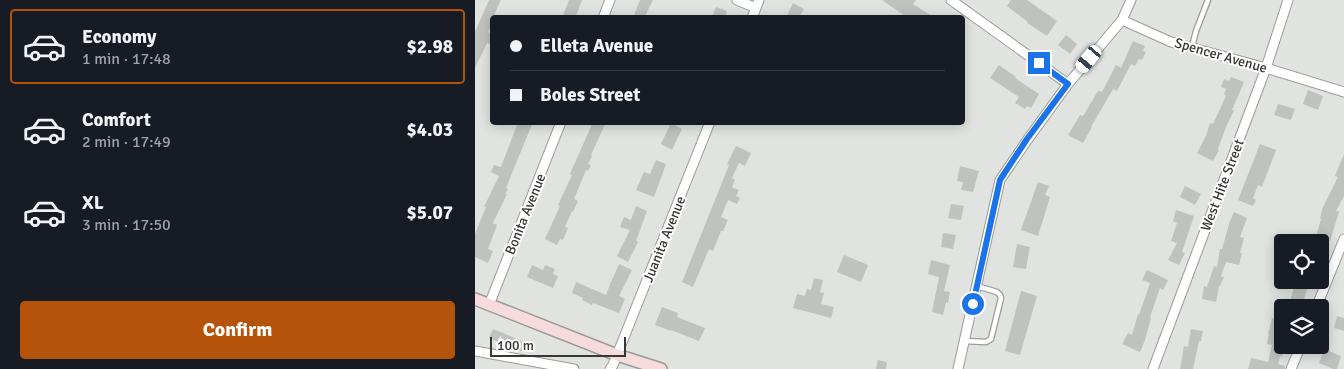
<!DOCTYPE html>
<meta charset="utf-8">
<style>
body{margin:0;font-family:Signika,sans-serif;background:#20242c;color:#f1f3f6;height:100vh;display:flex;flex-direction:column;font-size:19px;white-space:nowrap}
*{box-sizing:border-box;margin:0}
p{font-size:16px;color:#9ea1a6}
.icon{flex:none;width:28px;height:28px;fill:none;stroke:currentColor;stroke-width:2;stroke-linecap:round;stroke-linejoin:round}
.map{position:relative;flex:1;overflow:hidden}
.panel{display:flex;flex-direction:column;background:#171b24;width:475px}
.panel>*{flex:none}
.hud{position:absolute;left:15px;top:15px;width:475px;height:110px;border-radius:5px;box-shadow:0 2px 12px #0003;display:grid;align-content:center;height:110px;padding:0 20px;background:#171b24}
.controls{position:absolute;left:799px;top:234px;display:grid;gap:10px}
.controls a{display:grid;place-items:center;width:55px;height:55px;border-radius:5px;background:#171b24;box-shadow:0 2px 12px #0003;font-size:25px}
.scale{position:absolute;left:15px;bottom:12px;width:136px;box-sizing:border-box;padding-left:5px;border:2px solid #363735;border-top:0;font-size:14px;line-height:18px;white-space:nowrap;color:#363735;-webkit-text-stroke:4px #fff;paint-order:stroke}
.end{position:absolute;width:22px;height:22px;margin:-11px;border:6px solid #1a73e8;background:#fff;box-shadow:0 0 0 2px #fff}
.from{border-radius:50%}
.car{position:absolute;width:15px;height:30px;margin:-15px -8px;border-radius:6px;box-shadow:0 0 4px 1px #0007;background:linear-gradient(#fff 24%,#345 0 40%,#fff 0 76%,#345 0 86%,#fff 0)}
.hud b{display:flex;align-items:center;gap:18px;height:48px;font-size:19px}
.hud b+b{border-top:1px solid #363941}
.hud i{width:12px;height:12px;background:#f1f3f6}
ul{padding:9px 0 0;list-style:none}
li{display:flex;align-items:center;gap:15px;height:75px;margin:0 10px 8px;padding:0 10px;border:2px solid transparent;border-radius:5px}
li div{flex:1}
li b{display:block;font-size:19px}
li em{font-style:normal;font-weight:700}
li.selected{border-color:#b45309}
li>.icon{width:45px;height:45px;stroke-width:1.5}
.cta{display:flex;gap:10px;margin-top:auto;padding:10px 20px}
.cta a{flex:1;height:58px;border-radius:5px;background:#b45309;color:#fff;font-size:20px;font-weight:700;line-height:58px;text-align:center}
main{display:flex;flex:1;min-height:0}
.map>svg:first-child{display:block}
</style>
<main>
<section class="panel">
<ul>
<li class="selected"><svg class="icon" aria-label="car" viewBox="0 0 24 24"><path d="M5 17H2v-5l4-1 3-4h7l3 4 3 1v5h-3M9 17h6M6 11h13"/><circle cx="7" cy="17" r="2"/><circle cx="17" cy="17" r="2"/></svg><div><b>Economy</b><p>1 min · 17:48</p></div><em>$2.98</em></li>
<li><svg class="icon" aria-label="car" viewBox="0 0 24 24"><path d="M5 17H2v-5l4-1 3-4h7l3 4 3 1v5h-3M9 17h6M6 11h13"/><circle cx="7" cy="17" r="2"/><circle cx="17" cy="17" r="2"/></svg><div><b>Comfort</b><p>2 min · 17:49</p></div><em>$4.03</em></li>
<li><svg class="icon" aria-label="car" viewBox="0 0 24 24"><path d="M5 17H2v-5l4-1 3-4h7l3 4 3 1v5h-3M9 17h6M6 11h13"/><circle cx="7" cy="17" r="2"/><circle cx="17" cy="17" r="2"/></svg><div><b>XL</b><p>3 min · 17:50</p></div><em>$5.07</em></li>
</ul>
<div class="cta"><a>Confirm</a></div>
</section>
<div class="map">
<svg width="869" height="369" viewBox="0 0 869 369">
<rect width="100%" height="100%" fill="#e0e3df"/>
<!-- building -->
<path fill="#bfc2be" d="M 14,0 L 26,0 L 18,17 L 19,18 L 18,18 L 18,22 L 13,32 L 18,34 L 18,45 L 12,43 L 0,68 L 0,32 Z
M 94,0 L 107,0 L 100,18 L 87,18 Z
M 165,0 L 178,0 L 169,18 L 158,18 Z
M 407,0 L 441,0 L 438,4 L 460,18 L 433,18 Z
M 536,0 L 552,0 L 582,21 L 572,36 L 552,23 L 553,22 L 532,6 Z
M 318,3 L 329,9 L 324,18 L 311,18 Z
M 241,7 L 252,11 L 250,18 L 237,18 Z
M 591,35 L 602,44 L 595,54 L 583,45 Z
M 658,41 L 670,46 L 668,51 L 671,52 L 667,60 L 664,59 L 660,66 L 656,64 L 642,91 L 638,89 L 616,127 L 617,127 L 608,143 L 593,135 L 605,115 L 608,116 L 623,91 L 627,92 L 641,65 L 646,68 Z
M 524,65 L 541,77 L 540,78 L 564,94 L 556,108 L 552,106 L 550,109 L 540,103 L 544,97 L 515,78 Z
M 756,77 L 769,82 L 757,110 L 759,110 L 751,127 L 743,149 L 744,150 L 738,161 L 722,153 L 731,136 L 735,123 L 738,124 L 751,96 L 749,94 L 751,89 L 746,87 L 749,79 L 754,81 Z
M 833,90 L 848,96 L 843,110 L 828,104 Z
M 803,104 L 820,109 L 816,120 L 799,115 Z
M 43,122 L 58,122 L 31,188 L 33,189 L 30,194 L 32,194 L 18,223 L 22,225 L 13,249 L 18,251 L 13,263 L 0,257 L 0,234 L 11,207 L 9,207 L 24,176 L 16,172 L 19,165 L 26,167 Z
M 118,122 L 131,122 L 116,155 L 117,156 L 113,164 L 116,165 L 113,171 L 111,170 L 99,199 L 103,201 L 98,212 L 97,211 L 90,227 L 93,228 L 88,240 L 85,239 L 82,245 L 70,239 L 85,206 L 83,205 L 97,175 L 95,174 Z
M 196,123 L 207,129 L 197,150 L 186,144 Z
M 785,144 L 801,150 L 787,187 L 783,185 L 778,198 L 781,200 L 778,206 L 763,200 Z
M 261,146 L 276,153 L 270,166 L 264,163 L 257,178 L 260,180 L 257,187 L 264,190 L 261,196 L 265,198 L 262,204 L 253,200 L 246,217 L 253,220 L 248,231 L 246,231 L 238,251 L 234,249 L 218,287 L 207,282 L 254,165 L 252,164 Z
M 869,154 L 869,196 L 861,211 L 864,212 L 855,241 L 852,240 L 848,256 L 845,256 L 845,238 L 841,237 L 846,219 L 845,219 L 847,209 L 863,177 L 860,176 Z
M 181,160 L 191,164 L 179,197 L 161,190 L 169,172 L 175,174 Z
M 485,166 L 504,171 L 498,192 L 486,190 L 488,182 L 482,181 Z
M 563,182 L 574,186 L 570,195 L 575,197 L 563,236 L 546,230 Z
M 710,186 L 726,194 L 720,205 L 705,197 Z
M 476,204 L 489,206 L 486,220 L 473,218 Z
M 161,206 L 172,211 L 161,241 L 163,242 L 153,262 L 142,256 L 155,230 L 145,227 L 149,217 L 156,220 Z
M 701,210 L 719,216 L 707,252 L 710,253 L 704,265 L 693,260 L 702,243 L 696,241 L 702,223 L 698,221 Z
M 759,212 L 772,218 L 765,237 L 769,238 L 765,253 L 767,253 L 764,265 L 751,262 L 746,276 L 749,277 L 745,286 L 744,286 L 741,302 L 727,299 L 729,286 L 732,287 L 739,266 L 742,267 L 745,249 L 747,249 L 755,221 Z
M 468,233 L 481,235 L 478,249 L 466,247 Z
M 542,244 L 555,247 L 551,269 L 538,267 Z
M 369,255 L 393,265 L 386,282 L 362,272 Z
M 456,260 L 475,265 L 469,291 L 475,292 L 473,303 L 471,302 L 468,315 L 457,312 L 464,277 L 453,274 Z
M 144,264 L 157,270 L 144,296 L 150,299 L 144,313 L 118,303 L 117,305 L 107,300 L 108,298 L 97,293 L 101,282 L 131,295 L 136,282 Z
M 57,265 L 68,270 L 70,265 L 80,269 L 78,274 L 83,276 L 78,288 L 52,277 Z
M 672,270 L 693,280 L 688,290 L 685,288 L 675,317 L 676,318 L 670,340 L 665,352 L 647,344 L 653,333 L 657,335 L 663,314 L 664,315 L 675,283 L 667,280 Z
M 339,278 L 348,280 L 345,292 L 349,293 L 346,304 L 359,307 L 356,318 L 318,308 L 322,294 L 330,296 L 332,289 L 336,290 Z
M 821,280 L 835,280 L 828,302 L 825,301 L 823,308 L 813,308 Z
M 546,291 L 562,296 L 545,355 L 530,351 Z
M 806,305 L 808,305 L 808,345 L 810,345 L 807,357 L 805,356 L 803,364 L 810,366 L 810,369 L 773,369 L 776,358 L 793,362 L 797,345 L 792,344 L 794,334 L 793,334 L 797,318 L 801,319 Z
M 187,307 L 203,313 L 202,317 L 230,328 L 224,341 L 196,330 L 196,331 L 180,325 Z
M 862,316 L 869,318 L 869,331 L 859,328 Z
M 18,329 L 52,343 L 48,352 L 14,338 Z
M 716,329 L 728,331 L 726,341 L 724,341 L 718,369 L 705,369 L 709,346 L 713,347 Z
M 849,349 L 866,356 L 862,369 L 858,369 L 844,363 Z
M 403,360 L 412,362 L 411,369 L 401,369 Z"/>
<g fill="none" stroke-linecap="round" stroke-linejoin="round">
<!-- service casing -->
<g stroke="#989b97" stroke-width="7">
<path id="service" d="M 717,47 L 721,31 L 733,0
M 489,341 L 511,342 L 516,339 L 526,298 L 525,295 L 522,292 L 502,286"/>
</g>
<!-- minor casing -->
<g stroke="#989b97" stroke-width="11">
<path id="minor" d="M 262,0 L 281,8
M 476,0 L 593,84
M 128,18 L 135,0
M 277,18 L 284,0
M 647,20 L 696,42 L 791,68 L 869,92
M 14,305 L 86,122
M 841,308 L 869,239
M 0,351 L 99,369
M 135,369 L 138,365 L 142,355 L 235,122
M 483,369 L 525,180 L 553,139 L 593,84 L 647,20 L 656,0
M 678,369 L 791,68 L 813,0
M 816,369 L 826,345"/>
</g>
<!-- secondary casing -->
<g stroke="#989b97" stroke-width="14">
<path id="secondary" d="M 0,299 L 142,355 L 186,369"/>
</g>
<!-- service -->
<use href="#service" stroke="#fff" stroke-width="4.5"/>
<!-- minor -->
<use href="#minor" stroke="#fff" stroke-width="9"/>
<!-- secondary -->
<use href="#secondary" stroke="#f7dadc" stroke-width="11"/>
</g>
<g fill="none" stroke-linecap="round" stroke-linejoin="round">
<!-- route -->
<path stroke="#1a73e8" stroke-width="6" d="M 498,304 L 525,180 L 552,139 L 593,84 L 564,63"/>
</g>
<g text-anchor="middle" stroke-width="4" stroke-linejoin="round" paint-order="stroke">
<!-- street labels -->
<g font-size="14" fill="#363735" stroke="#fff">
<text transform="translate(746 55) rotate(16)" y="5">Spencer Avenue</text>
<text transform="translate(747 185) rotate(-69)" y="5">West Hite Street</text>
<text transform="translate(50 214) rotate(-68)" y="5">Bonita Avenue</text>
<text transform="translate(189 239) rotate(-68)" y="5">Juanita Avenue</text>
</g>
</g>
</svg>
<div class="controls">
<a><svg class="icon" aria-label="locate" viewBox="0 0 24 24"><circle cx="12" cy="12" r="6"/><path d="M12 2v4M12 18v4M2 12h4M18 12h4"/></svg></a>
<a><svg class="icon" aria-label="layers" viewBox="0 0 24 24"><path d="M12 4l9 5-9 5-9-5zM3 14l9 5 9-5"/></svg></a>
</div>
<div class="scale">100 m</div>
<i class="end from" style="left:498px;top:304px"></i>
<i class="end" style="left:564px;top:63px"></i>
<i class="car" style="left:614px;top:59px;rotate:220deg"></i>
<div class="hud">
<b><i class="from"></i>Elleta Avenue</b>
<b><i></i>Boles Street</b>
</div>
</div>
</main>
